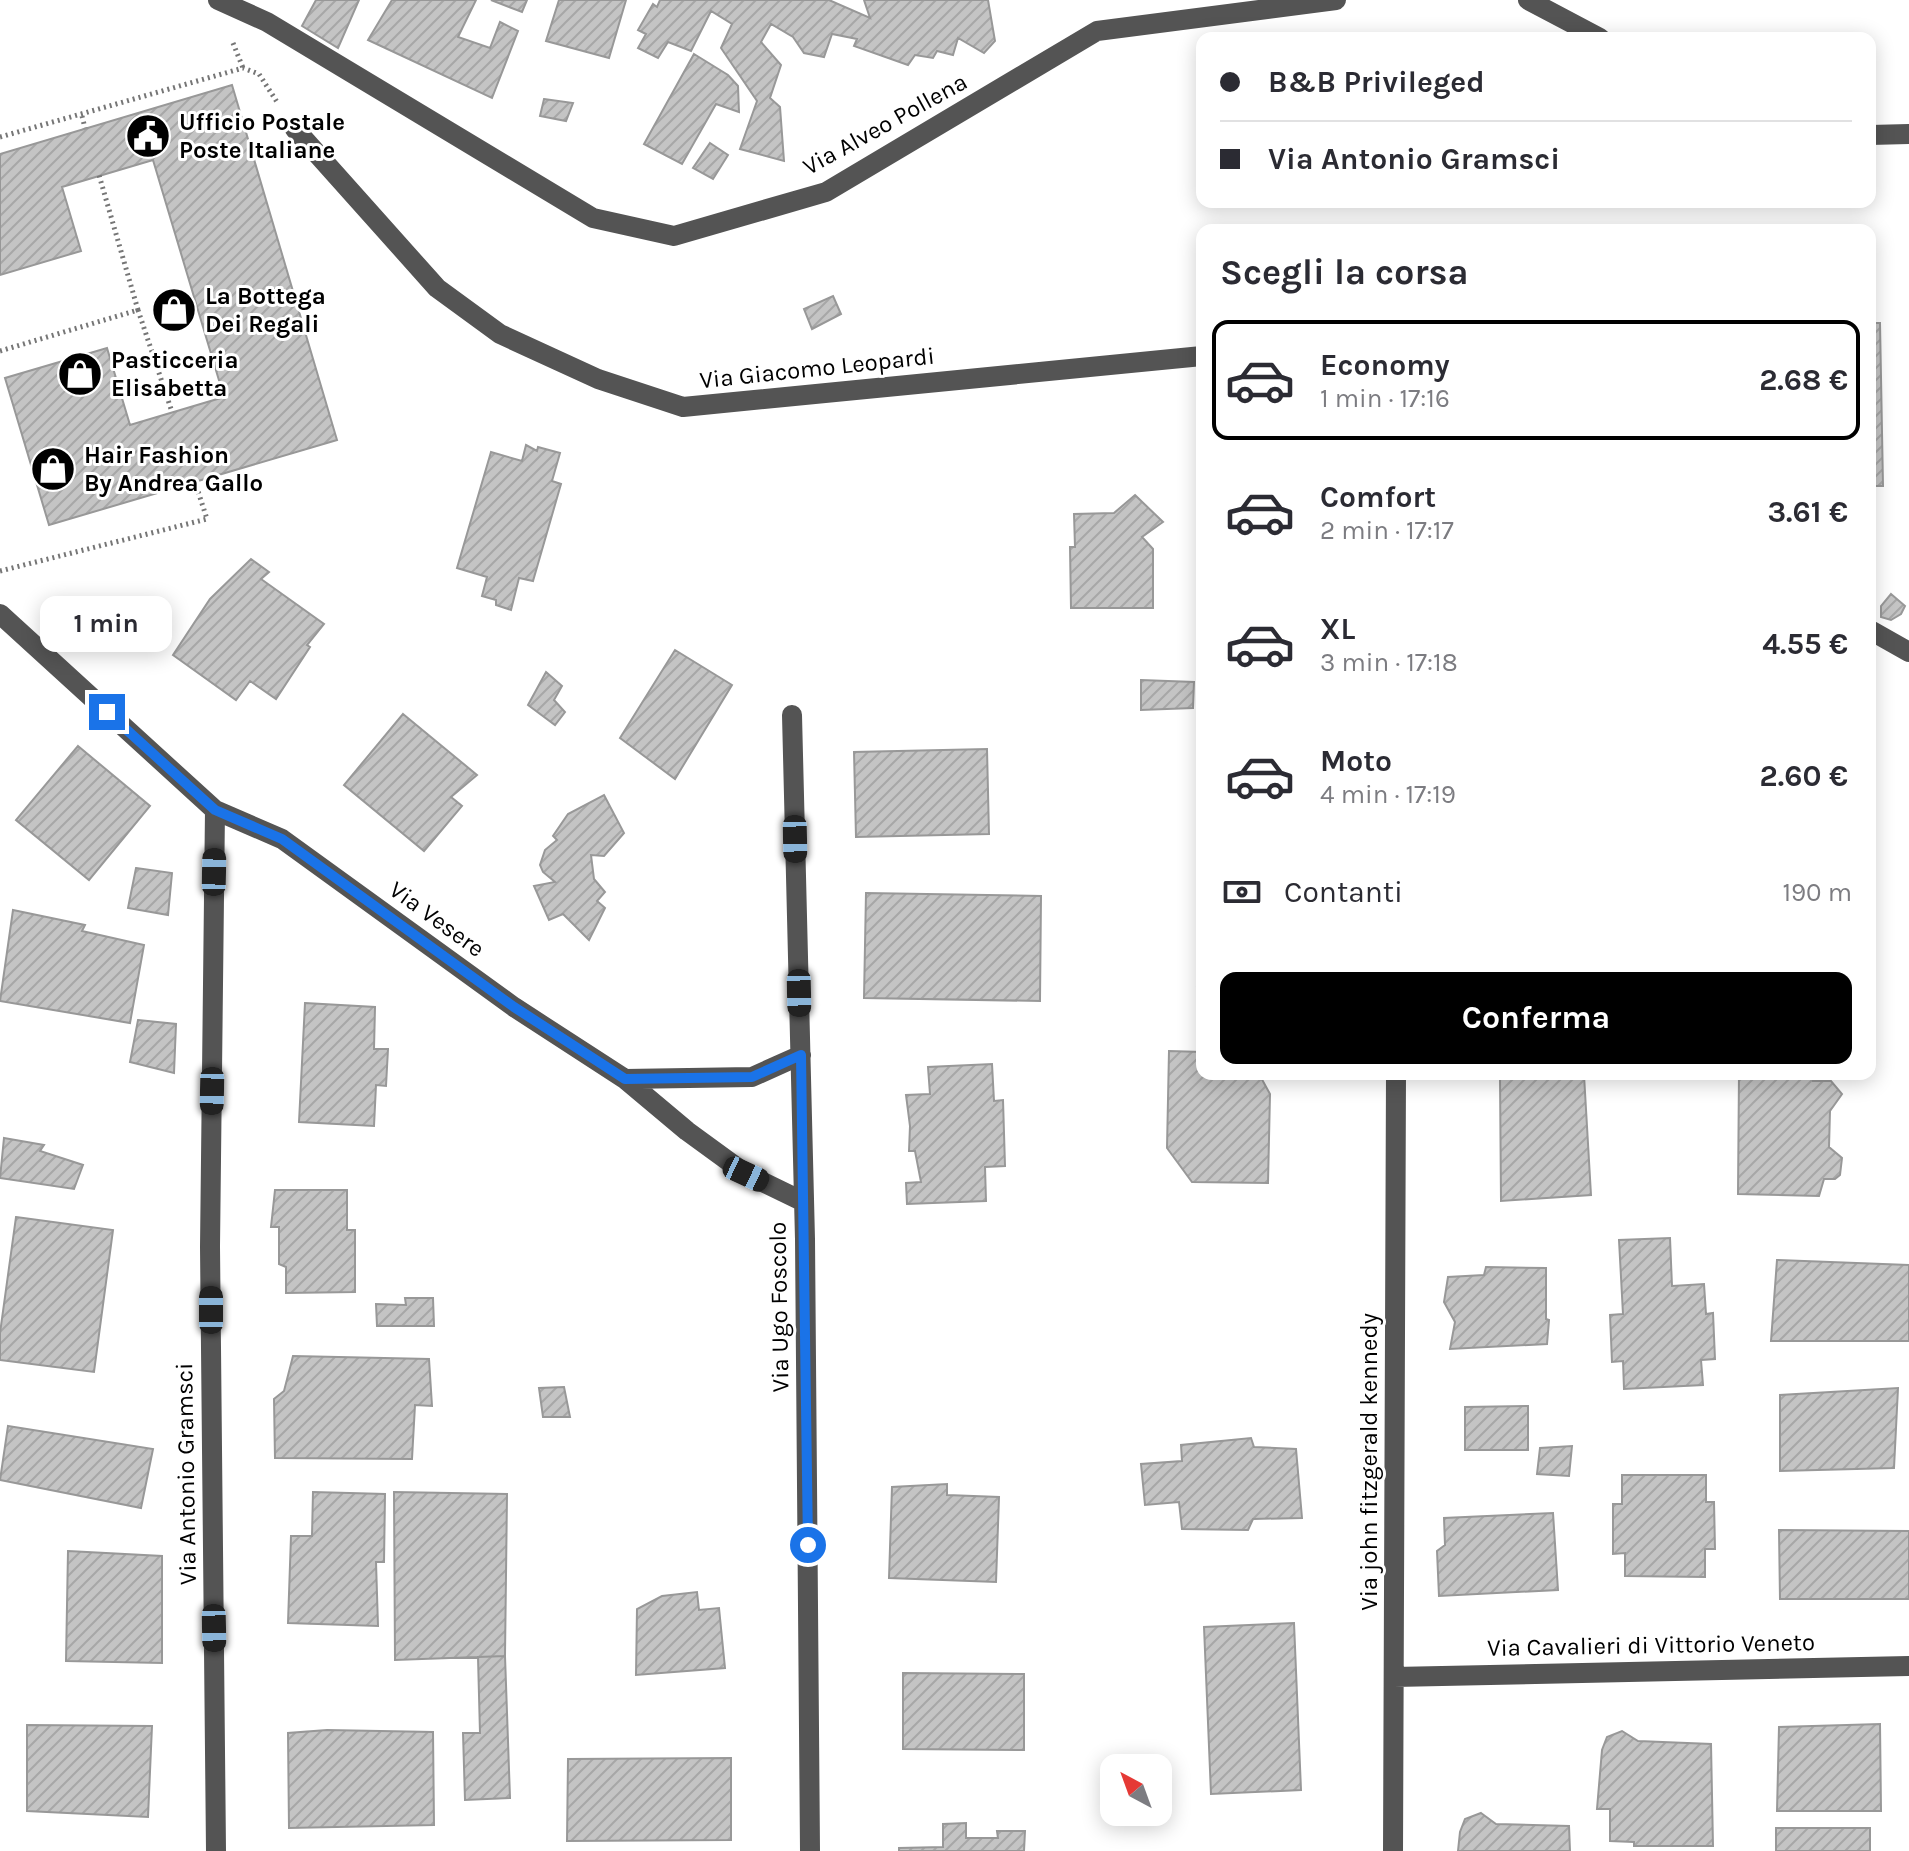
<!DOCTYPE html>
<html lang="it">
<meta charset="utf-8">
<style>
body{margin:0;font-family:Karla,sans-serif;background:#f7f7f7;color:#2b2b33;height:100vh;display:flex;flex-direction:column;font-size:30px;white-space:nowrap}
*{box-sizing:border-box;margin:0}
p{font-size:26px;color:#7c7c81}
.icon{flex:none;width:44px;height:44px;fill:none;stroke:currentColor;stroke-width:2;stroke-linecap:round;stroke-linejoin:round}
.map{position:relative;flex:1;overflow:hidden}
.sheet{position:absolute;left:1196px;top:224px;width:680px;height:856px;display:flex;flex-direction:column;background:#fff;border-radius:16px;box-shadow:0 4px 20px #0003}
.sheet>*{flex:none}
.guide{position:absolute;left:1196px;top:32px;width:680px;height:176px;border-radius:16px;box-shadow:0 4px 20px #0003;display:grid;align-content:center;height:176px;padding:0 24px;background:#fff}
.needle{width:52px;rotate:319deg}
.tools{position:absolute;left:1100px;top:1754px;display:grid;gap:16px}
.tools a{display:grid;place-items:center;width:72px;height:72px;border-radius:16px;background:#fff;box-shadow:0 4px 20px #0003;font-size:40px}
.end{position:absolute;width:36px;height:36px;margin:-18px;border:10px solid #1a73e8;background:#fff;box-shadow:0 0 0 4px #fff}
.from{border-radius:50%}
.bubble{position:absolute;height:56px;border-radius:16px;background:#fff;box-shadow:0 4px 20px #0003;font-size:26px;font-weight:700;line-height:56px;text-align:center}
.car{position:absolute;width:24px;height:48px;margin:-24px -12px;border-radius:10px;box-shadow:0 0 6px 2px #0007;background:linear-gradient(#222 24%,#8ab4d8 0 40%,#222 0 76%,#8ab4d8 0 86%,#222 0)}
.guide b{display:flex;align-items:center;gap:28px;height:76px;font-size:30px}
.guide b+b{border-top:2px solid #e1e1e2}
.guide i{width:20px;height:20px;background:#2b2b33}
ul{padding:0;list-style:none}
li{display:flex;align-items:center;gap:24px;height:120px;margin:0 16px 12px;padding:0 8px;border:4px solid transparent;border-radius:16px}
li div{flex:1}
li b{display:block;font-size:30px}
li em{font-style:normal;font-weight:700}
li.selected{border-color:#000}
li>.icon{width:72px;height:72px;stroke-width:1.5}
h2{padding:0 24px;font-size:36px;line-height:96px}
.pay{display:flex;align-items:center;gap:20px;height:88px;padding:0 24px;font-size:30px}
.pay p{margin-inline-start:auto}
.primary-button{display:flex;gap:16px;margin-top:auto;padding:16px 24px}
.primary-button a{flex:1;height:92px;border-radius:16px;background:#000;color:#fff;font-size:32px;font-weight:700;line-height:92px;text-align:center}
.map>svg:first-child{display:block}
</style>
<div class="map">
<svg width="1909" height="1851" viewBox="0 0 1909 1851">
<defs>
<pattern id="building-hatch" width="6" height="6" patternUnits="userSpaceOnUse" patternTransform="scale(2)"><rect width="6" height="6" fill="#c4c4c4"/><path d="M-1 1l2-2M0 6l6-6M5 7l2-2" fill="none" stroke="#a7a7a7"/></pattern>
</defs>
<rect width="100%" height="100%" fill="#fff"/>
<!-- building -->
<path fill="url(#building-hatch)" stroke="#989898" stroke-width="2" d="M 316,0 L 359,0 L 338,48 L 302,26 Z
M 392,0 L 476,0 L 458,37 L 490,48 L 500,22 L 518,31 L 492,98 L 368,40 Z
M 491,0 L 527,0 L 522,12 Z
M 559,0 L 626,0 L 609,58 L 546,41 Z
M 660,0 L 829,0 L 870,18 L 864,0 L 988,0 L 995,41 L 984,53 L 958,38 L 953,55 L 937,51 L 933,58 L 915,55 L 908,65 L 854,46 L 857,39 L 832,34 L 824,57 L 804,53 L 793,37 L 771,24 L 761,42 L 781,65 L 770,98 L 780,107 L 784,161 L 740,149 L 757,101 L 721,48 L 732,24 L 711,11 L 691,51 L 668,42 L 658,58 L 638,48 L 646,34 L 638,30 L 653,4 L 657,7 Z
M 694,54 L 728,75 L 738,86 L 739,112 L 716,104 L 682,164 L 644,144 Z
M 232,85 L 337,440 L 49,525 L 5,378 L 107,348 L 130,425 L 224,397 L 153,160 L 62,187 L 81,251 L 0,275 L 0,154 Z
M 544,99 L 573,103 L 566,121 L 540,116 Z
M 710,143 L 728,155 L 713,179 L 693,168 Z
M 833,296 L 841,314 L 812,329 L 804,309 Z
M 1870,323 L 1880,323 L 1883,486 L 1870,486 Z
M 526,445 L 537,451 L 538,447 L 560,453 L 552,481 L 561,484 L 533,581 L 519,578 L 511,610 L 496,605 L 496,600 L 482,596 L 487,577 L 457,568 L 491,452 L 522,461 Z
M 1135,495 L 1163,522 L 1142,537 L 1153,549 L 1153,608 L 1071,608 L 1070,547 L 1075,547 L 1074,514 L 1114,513 Z
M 251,559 L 269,572 L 261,579 L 324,624 L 307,645 L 310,647 L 276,699 L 250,681 L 236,700 L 173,655 L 210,599 Z
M 1891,594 L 1905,606 L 1901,614 L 1891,620 L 1881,617 L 1881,606 Z
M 675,650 L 732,685 L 675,779 L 620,738 Z
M 546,672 L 562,686 L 554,700 L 565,712 L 555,725 L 528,705 Z
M 1141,680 L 1194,682 L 1193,708 L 1141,710 Z
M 403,714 L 477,775 L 451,797 L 462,806 L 424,851 L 344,785 Z
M 78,746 L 150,806 L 89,880 L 16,820 Z
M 987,749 L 989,834 L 856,837 L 854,752 Z
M 604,795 L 624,833 L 604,856 L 591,855 L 594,879 L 605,892 L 597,901 L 605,908 L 589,940 L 563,914 L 549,920 L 534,886 L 555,882 L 543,872 L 540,865 L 545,850 L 557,840 L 553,836 L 568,814 Z
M 136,868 L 172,873 L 168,915 L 128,908 Z
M 1201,881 L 1202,881 L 1202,986 L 1197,986 Z
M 866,893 L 1041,896 L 1040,1001 L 864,998 Z
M 13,910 L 85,925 L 82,931 L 144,945 L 130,1023 L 0,1001 Z
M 305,1003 L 375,1007 L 374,1049 L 388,1049 L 386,1086 L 376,1085 L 374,1126 L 299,1122 Z
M 138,1020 L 176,1024 L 174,1073 L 130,1062 Z
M 1169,1051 L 1202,1052 L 1202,1074 L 1259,1074 L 1270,1094 L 1268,1183 L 1192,1182 L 1167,1148 Z
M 992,1064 L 994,1101 L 1003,1100 L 1005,1166 L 985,1167 L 986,1201 L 907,1204 L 906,1183 L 921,1182 L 915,1151 L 909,1151 L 910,1126 L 906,1095 L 930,1094 L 928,1067 Z
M 1739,1074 L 1813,1074 L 1813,1081 L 1831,1081 L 1842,1094 L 1830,1111 L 1829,1147 L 1842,1158 L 1840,1175 L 1835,1179 L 1824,1179 L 1819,1196 L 1738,1194 Z
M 1584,1075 L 1591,1195 L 1501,1201 L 1500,1077 Z
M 4,1138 L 44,1145 L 40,1151 L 83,1165 L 74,1189 L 0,1178 Z
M 275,1190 L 347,1190 L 347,1230 L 355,1230 L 355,1292 L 286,1293 L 286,1267 L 279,1264 L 279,1227 L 271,1227 Z
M 16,1217 L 113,1230 L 94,1372 L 0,1360 L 0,1333 Z
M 1670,1238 L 1672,1286 L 1704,1284 L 1706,1314 L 1713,1313 L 1715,1359 L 1701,1360 L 1703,1385 L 1624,1389 L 1623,1361 L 1612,1362 L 1610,1315 L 1623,1314 L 1619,1240 Z
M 1777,1260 L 1909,1265 L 1909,1341 L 1771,1341 Z
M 1486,1267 L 1546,1268 L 1546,1319 L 1549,1320 L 1547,1344 L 1450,1349 L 1455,1322 L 1444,1302 L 1448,1277 L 1484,1275 Z
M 405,1298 L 433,1298 L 434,1326 L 377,1326 L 376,1304 L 406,1305 Z
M 293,1356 L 429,1359 L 432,1406 L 415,1405 L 412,1459 L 275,1458 L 274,1399 L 284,1391 Z
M 564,1387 L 570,1417 L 543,1417 L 539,1388 Z
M 1898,1388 L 1894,1468 L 1780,1471 L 1780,1395 Z
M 1528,1406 L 1528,1450 L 1465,1450 L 1465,1407 Z
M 8,1426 L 153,1449 L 141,1508 L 0,1480 Z
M 1251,1438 L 1254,1447 L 1296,1449 L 1302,1518 L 1253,1519 L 1248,1530 L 1182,1529 L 1179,1502 L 1145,1505 L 1141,1464 L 1182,1461 L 1181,1445 Z
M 1572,1446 L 1569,1476 L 1537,1474 L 1540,1448 Z
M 1622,1475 L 1706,1475 L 1706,1502 L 1714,1502 L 1715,1549 L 1705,1549 L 1705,1577 L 1625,1576 L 1625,1553 L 1613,1554 L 1613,1504 L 1622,1504 Z
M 947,1484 L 947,1495 L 999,1497 L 996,1582 L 889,1578 L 892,1487 Z
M 313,1492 L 385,1494 L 384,1562 L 376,1562 L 378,1626 L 288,1623 L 291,1536 L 312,1536 Z
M 394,1492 L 507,1494 L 505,1656 L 395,1660 Z
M 1553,1513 L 1558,1590 L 1439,1596 L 1437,1551 L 1445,1545 L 1444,1518 Z
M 1779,1530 L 1909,1531 L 1909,1599 L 1780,1599 Z
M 68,1551 L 162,1556 L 162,1663 L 66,1661 Z
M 697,1592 L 699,1610 L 719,1608 L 725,1668 L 636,1675 L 637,1609 L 662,1596 Z
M 1294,1623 L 1301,1790 L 1211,1794 L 1204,1627 Z
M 505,1656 L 510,1798 L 465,1800 L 463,1733 L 480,1733 L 478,1657 Z
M 903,1673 L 1024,1674 L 1024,1750 L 903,1749 Z
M 1880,1724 L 1881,1811 L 1777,1811 L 1779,1727 Z
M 27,1725 L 152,1726 L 148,1817 L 27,1811 Z
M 327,1730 L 433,1732 L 434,1825 L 289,1828 L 288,1733 Z
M 1622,1731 L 1638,1741 L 1711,1744 L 1713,1846 L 1634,1846 L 1634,1842 L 1610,1841 L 1610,1809 L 1597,1809 L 1602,1750 L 1607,1737 Z
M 731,1758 L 731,1840 L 567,1841 L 568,1759 Z
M 1481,1813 L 1496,1824 L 1569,1826 L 1570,1851 L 1458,1851 L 1460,1832 L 1465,1819 Z
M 966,1823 L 966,1838 L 998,1838 L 997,1831 L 1025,1831 L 1024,1851 L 899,1851 L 899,1848 L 943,1847 L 943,1824 Z
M 1776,1828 L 1870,1828 L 1870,1851 L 1776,1851 Z"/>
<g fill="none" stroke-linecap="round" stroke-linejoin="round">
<!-- path -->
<path stroke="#767676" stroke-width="5" stroke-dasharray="2 4" stroke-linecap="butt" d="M 233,43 L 243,68
M 82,116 L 85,128
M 0,137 L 243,68 L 259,74 L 277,102
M 138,310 L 172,412
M 0,351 L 138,310 L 99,175
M 0,571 L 207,519 L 195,482"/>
<!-- minor -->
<path stroke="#545454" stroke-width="20" d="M 218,0 L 267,22 L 593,218 L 674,236 L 826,192 L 1097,31 L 1336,0
M 1528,0 L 1600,38
M 295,129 L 437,288 L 500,334 L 598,379 L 683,407 L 1202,356
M 1870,135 L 1909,134
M 0,614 L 215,810 L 210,1247 L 216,1851
M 1870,630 L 1909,652
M 792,715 L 805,1239 L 810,1851
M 215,810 L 282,839 L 514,1007 L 625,1079 L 687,1131 L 746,1174 L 804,1202
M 625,1079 L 752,1077 L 801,1055
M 1394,1677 L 1909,1666
M 1393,1851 L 1396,1074"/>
</g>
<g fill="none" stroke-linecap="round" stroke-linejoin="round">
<!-- route -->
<path stroke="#1a73e8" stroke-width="10" d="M 107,712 L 215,810 L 282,839 L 514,1007 L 625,1079 L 752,1077 L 801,1055 L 808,1545"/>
</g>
<!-- icons -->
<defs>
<g id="civic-disc" transform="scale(2.3)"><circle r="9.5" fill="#000" stroke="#fff"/><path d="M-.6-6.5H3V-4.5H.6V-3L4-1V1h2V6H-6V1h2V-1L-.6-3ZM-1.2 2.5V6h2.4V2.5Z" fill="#fff"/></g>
<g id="shop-disc" transform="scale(2.3)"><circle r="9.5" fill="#000" stroke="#fff"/><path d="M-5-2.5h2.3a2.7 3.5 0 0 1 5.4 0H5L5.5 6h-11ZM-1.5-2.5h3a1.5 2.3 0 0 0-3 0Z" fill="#fff"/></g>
</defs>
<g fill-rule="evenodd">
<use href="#civic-disc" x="148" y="136"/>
<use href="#shop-disc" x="174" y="310"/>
<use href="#shop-disc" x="80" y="374"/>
<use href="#shop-disc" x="53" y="469"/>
</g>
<g text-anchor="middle" stroke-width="6" stroke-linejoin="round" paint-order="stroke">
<!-- poi labels -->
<g font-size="24" font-weight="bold" fill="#000" stroke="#fff" text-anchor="start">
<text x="179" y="130">Ufficio Postale<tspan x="179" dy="28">Poste Italiane</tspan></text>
<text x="205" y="304">La Bottega<tspan x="205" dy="28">Dei Regali</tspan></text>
<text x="111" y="368">Pasticceria<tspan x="111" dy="28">Elisabetta</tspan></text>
<text x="84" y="463">Hair Fashion<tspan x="84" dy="28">By Andrea Gallo</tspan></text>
</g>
<!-- street labels -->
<g font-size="24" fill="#000" stroke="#fff">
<text transform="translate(885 124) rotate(-29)" y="8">Via Alveo Pollena</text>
<text transform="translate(817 368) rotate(-6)" y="8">Via Giacomo Leopardi</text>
<text transform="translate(437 919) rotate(36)" y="8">Via Vesere</text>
<text transform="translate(779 1307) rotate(-91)" y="8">Via Ugo Foscolo</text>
<text transform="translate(1369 1462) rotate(-90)" y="8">Via john fitzgerald kennedy</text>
<text transform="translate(186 1474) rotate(-91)" y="8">Via Antonio Gramsci</text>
<text transform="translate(1651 1645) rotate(-1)" y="8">Via Cavalieri di Vittorio Veneto</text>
</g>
</g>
</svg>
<div class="tools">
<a><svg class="needle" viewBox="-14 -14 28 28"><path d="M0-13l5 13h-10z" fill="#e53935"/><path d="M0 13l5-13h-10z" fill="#7c7c81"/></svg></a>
</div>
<i class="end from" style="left:808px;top:1545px"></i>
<i class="end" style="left:107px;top:712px"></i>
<div class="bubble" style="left:40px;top:596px;width:132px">1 min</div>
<i class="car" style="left:795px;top:839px;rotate:179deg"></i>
<i class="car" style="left:214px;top:872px;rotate:1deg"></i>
<i class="car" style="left:799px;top:993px;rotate:179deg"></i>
<i class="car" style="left:212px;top:1091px;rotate:181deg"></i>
<i class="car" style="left:746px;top:1174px;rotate:115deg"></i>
<i class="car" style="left:211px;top:1310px;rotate:0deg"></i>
<i class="car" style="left:214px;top:1628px;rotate:179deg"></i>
<div class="guide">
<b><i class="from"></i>B&amp;B Privileged</b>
<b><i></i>Via Antonio Gramsci</b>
</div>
<section class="sheet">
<h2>Scegli la corsa</h2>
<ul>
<li class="selected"><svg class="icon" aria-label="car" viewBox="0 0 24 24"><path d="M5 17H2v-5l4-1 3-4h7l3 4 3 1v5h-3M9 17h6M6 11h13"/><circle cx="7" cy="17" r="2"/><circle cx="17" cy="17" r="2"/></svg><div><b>Economy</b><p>1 min · 17:16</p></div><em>2.68 €</em></li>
<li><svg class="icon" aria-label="car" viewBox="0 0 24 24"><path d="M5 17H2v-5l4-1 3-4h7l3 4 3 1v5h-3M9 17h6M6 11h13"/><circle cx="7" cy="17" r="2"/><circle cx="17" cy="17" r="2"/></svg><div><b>Comfort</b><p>2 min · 17:17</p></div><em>3.61 €</em></li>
<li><svg class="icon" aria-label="car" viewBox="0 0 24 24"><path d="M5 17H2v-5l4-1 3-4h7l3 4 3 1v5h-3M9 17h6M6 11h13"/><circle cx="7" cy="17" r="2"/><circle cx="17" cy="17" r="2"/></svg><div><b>XL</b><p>3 min · 17:18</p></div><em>4.55 €</em></li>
<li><svg class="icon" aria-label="car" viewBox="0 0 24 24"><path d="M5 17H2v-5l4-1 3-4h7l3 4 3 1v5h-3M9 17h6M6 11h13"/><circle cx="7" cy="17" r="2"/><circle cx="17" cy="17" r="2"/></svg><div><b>Moto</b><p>4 min · 17:19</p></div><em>2.60 €</em></li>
</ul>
<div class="pay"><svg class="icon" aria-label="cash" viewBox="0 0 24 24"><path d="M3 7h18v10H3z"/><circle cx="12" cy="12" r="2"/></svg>Contanti<p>190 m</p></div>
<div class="primary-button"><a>Conferma</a></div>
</section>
</div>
